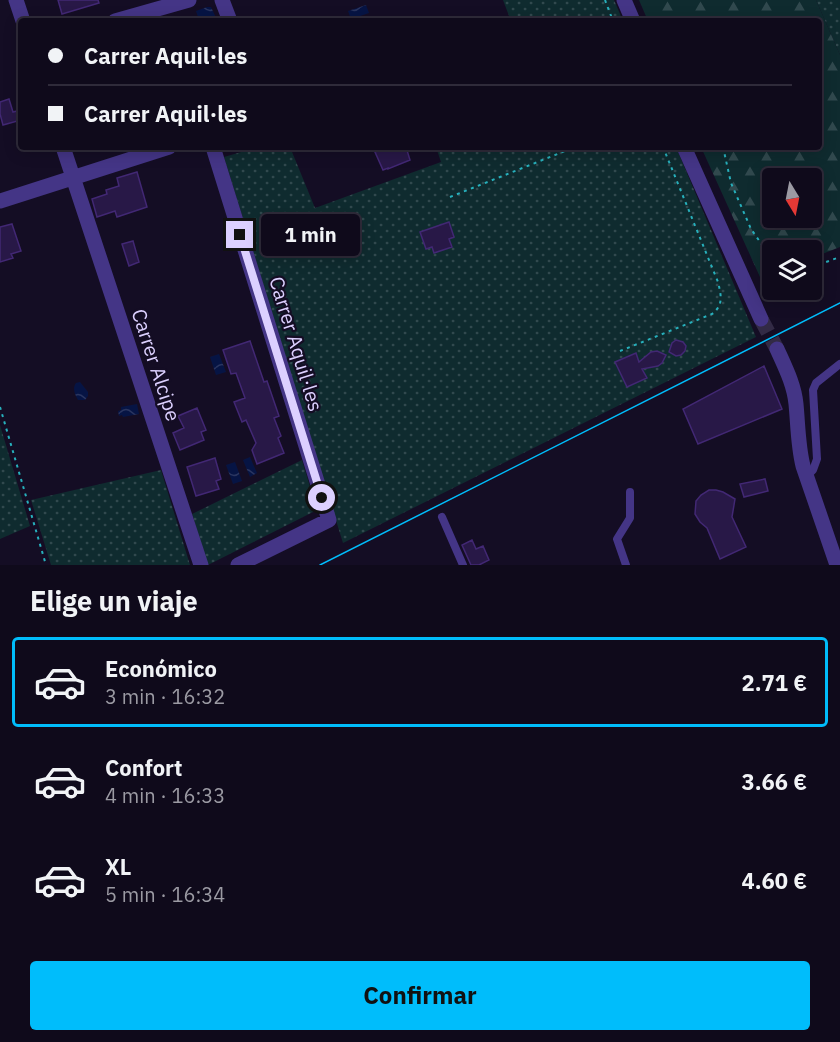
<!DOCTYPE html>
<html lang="es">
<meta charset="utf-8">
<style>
body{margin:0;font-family:"IBM Plex Sans",sans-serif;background:#1d1828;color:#f1f3f6;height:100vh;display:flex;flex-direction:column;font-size:22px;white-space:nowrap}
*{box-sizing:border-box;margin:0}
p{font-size:20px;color:#9b9aa3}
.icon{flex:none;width:33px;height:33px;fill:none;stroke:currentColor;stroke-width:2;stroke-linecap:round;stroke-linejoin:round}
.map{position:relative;height:565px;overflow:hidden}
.side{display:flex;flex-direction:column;background:#0f0a1b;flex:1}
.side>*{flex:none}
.banner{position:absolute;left:18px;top:18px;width:804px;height:132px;border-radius:6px;box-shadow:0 3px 15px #0003,0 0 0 2px #2f2b3a;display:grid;align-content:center;height:132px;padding:0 30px;background:#0f0a1b}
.needle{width:39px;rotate:170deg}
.controls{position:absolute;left:762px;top:168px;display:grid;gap:12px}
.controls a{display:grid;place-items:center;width:60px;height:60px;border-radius:6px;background:#0f0a1b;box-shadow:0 3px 15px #0003,0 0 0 2px #2f2b3a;font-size:30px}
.end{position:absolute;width:27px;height:27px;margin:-14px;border:8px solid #dcd0ff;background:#111;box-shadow:0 0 0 3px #111}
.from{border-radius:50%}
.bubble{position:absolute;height:42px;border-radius:6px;background:#0f0a1b;box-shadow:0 3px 15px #0003,0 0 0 2px #2f2b3a;font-size:20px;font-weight:800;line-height:42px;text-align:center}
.banner b{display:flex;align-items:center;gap:21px;height:57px;font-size:22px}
.banner b+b{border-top:2px solid #2f2b3a}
.banner i{width:15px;height:15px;background:#f1f3f6}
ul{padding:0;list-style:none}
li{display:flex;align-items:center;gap:18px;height:90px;margin:0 12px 9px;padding:0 18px;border:3px solid transparent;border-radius:6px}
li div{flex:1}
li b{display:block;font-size:22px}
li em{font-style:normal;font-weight:800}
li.active{border-color:#00bdfb}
li>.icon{width:54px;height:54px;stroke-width:1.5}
h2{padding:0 30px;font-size:27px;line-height:72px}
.action{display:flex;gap:12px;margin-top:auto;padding:12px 30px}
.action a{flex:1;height:69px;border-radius:6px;background:#00bdfb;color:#111;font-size:24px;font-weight:800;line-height:69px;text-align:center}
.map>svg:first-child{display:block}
</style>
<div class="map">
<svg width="840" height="565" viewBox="0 0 840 565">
<defs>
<pattern id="grass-dots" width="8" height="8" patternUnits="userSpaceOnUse" patternTransform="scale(1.5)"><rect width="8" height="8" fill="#0f2b2f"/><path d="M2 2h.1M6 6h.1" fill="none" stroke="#31494e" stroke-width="1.8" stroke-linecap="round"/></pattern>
<pattern id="forest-firs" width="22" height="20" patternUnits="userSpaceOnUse" patternTransform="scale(1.5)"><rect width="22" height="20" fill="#0f2b2f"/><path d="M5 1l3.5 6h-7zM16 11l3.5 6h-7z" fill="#31494e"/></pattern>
<pattern id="water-waves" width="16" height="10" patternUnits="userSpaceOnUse" patternTransform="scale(1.5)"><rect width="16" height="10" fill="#061444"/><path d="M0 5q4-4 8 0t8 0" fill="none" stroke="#2a3560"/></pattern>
</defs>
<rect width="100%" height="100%" fill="#140d24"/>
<!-- grass -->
<path fill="url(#grass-dots)" d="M 503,0 L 614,0 L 623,21 L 511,21 Z
M 816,0 L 840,0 L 840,55 Z
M 259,147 L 290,147 L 315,208 L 441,162 L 436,147 L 676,147 L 756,337 L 343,543 L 224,157 Z
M 0,425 L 30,526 L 0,539 Z
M 302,460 L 317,510 L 208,565 L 192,514 Z
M 161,470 L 190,565 L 51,565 L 31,500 Z"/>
<!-- forest -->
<path fill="url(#forest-firs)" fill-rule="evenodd" d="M 639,0 L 816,0 L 840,55 L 840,247 L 812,258 L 812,250 L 772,250 L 772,272 L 760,277 L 701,147 L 819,147 L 819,21 L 648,21 ZM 772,178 L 812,178 L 812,218 L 772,218 Z"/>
<!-- water -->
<path fill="url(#water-waves)" d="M 366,5 L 369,13 L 351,19 L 348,11 Z
M 207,7 L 211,7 L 217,20 L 212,21 L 210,16 L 199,20 L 196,11 Z
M 219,354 L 226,372 L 216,375 L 210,357 Z
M 80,382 L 88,392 L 88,396 L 85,400 L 78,400 C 75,394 72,389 76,383 Z
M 137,404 L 139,414 L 123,417 L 122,415 L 119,416 L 118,411 L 121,410 L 121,407 Z
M 250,457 L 257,473 L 250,477 L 243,460 Z
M 235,462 L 242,481 L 233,484 L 226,465 Z"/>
<!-- building -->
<path fill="#281847" stroke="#422874" stroke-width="1.5" d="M 58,0 L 98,0 L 99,3 L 62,14 Z
M 9,99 L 13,112 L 21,110 L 21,120 L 3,125 L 0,114 L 0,102 Z
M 385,147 L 406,147 L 410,160 L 388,169 L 388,168 L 383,170 L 375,152 Z
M 137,172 L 147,207 L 117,217 L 115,211 L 97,217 L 92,199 L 107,194 L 106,190 L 119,186 L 117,178 Z
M 449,222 L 454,237 L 449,239 L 452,247 L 434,253 L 432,247 L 426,249 L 420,232 Z
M 12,224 L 21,251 L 11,254 L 13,258 L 0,262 L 0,227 Z
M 133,241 L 139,262 L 129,266 L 122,244 Z
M 676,340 L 683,342 L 686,346 L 685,351 L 681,355 L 676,356 L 669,352 L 672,343 Z
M 250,341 L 264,382 L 267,381 L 279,416 L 274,418 L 281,436 L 278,438 L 284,453 L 257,464 L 252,450 L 256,443 L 246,420 L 242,422 L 234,402 L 245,398 L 236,373 L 231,374 L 223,350 Z
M 657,351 L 666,355 L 662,363 L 658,366 L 642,369 L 647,378 L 627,387 L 615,362 L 636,353 L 639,362 L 651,352 Z
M 764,366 L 782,409 L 698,444 L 683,409 Z
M 197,408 L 206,430 L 201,432 L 204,440 L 180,450 L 173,433 L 184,428 L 178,416 Z
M 215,458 L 221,479 L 216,481 L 219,489 L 196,496 L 187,467 Z
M 765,479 L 768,491 L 744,497 L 740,484 Z
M 709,490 L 716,490 L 723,492 L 735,499 L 732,517 L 746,547 L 720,559 L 707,528 L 700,522 L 695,514 L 696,501 L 701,495 Z
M 472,540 L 476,549 L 483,546 L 489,560 L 479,565 L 471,565 L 462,545 Z"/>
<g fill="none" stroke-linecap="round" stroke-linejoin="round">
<!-- street-tunnel -->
<path stroke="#322a45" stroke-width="15" stroke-dasharray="15 8" stroke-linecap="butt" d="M 761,319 L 777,349"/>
<!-- path -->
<path stroke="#27b0bc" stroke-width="2" stroke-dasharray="3 4.5" stroke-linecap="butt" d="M 605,0 L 613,21
M 649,21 L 655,19 L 661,21
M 723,147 L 731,183 L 751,229 L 772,259
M 450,197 L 575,147
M 812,267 L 840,257
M 620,351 L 712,314 C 724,305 721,295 718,282 L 663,147
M 0,407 L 46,565"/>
<!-- lane -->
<path stroke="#443586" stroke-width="8" d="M 807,476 L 813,470 L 817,459 L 813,390 L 816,383 L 840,364
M 442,517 L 463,565
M 626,565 L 617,539 L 630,518 L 630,492"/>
<!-- street -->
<path stroke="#443586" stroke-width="15" d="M 16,0 L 23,21
M 222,0 L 230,21
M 624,0 L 633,21
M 115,21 L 189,0
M 63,147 L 201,565
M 213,147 L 329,520 L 238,565
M 684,147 L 761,319
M 0,201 L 169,147
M 777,349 C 785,367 794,384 796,404 C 798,425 798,446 803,466 L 837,565"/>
<!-- tram -->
<path stroke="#00bdfb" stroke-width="1.5" d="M 320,565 L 840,303"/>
</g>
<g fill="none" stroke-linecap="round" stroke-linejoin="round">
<!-- route -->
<path stroke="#dcd0ff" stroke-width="8" d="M 240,235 L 322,498"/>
</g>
<g text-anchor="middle" stroke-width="4.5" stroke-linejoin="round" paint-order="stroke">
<!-- street labels -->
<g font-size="20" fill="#dcd0ff" stroke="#140d24">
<text transform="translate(296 344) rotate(73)" y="7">Carrer Aquil·les</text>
<text transform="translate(156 365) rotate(72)" y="7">Carrer Alcipe</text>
</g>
</g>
</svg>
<div class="controls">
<a><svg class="needle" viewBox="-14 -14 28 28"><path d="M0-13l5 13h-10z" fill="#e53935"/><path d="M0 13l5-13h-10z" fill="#9b9aa3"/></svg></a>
<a><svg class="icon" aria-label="layers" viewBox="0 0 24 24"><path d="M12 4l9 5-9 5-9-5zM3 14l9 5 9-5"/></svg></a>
</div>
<i class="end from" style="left:322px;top:498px"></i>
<i class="end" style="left:240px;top:235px"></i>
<div class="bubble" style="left:261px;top:214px;width:99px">1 min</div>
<div class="banner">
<b><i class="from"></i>Carrer Aquil·les</b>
<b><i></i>Carrer Aquil·les</b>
</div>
</div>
<section class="side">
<h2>Elige un viaje</h2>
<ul>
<li class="active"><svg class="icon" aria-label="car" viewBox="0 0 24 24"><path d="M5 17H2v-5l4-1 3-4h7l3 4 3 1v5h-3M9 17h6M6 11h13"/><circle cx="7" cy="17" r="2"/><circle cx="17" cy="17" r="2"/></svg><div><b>Económico</b><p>3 min · 16:32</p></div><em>2.71 €</em></li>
<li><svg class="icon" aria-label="car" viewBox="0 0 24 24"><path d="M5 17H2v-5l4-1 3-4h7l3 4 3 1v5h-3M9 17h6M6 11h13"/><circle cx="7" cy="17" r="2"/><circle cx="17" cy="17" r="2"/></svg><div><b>Confort</b><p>4 min · 16:33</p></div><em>3.66 €</em></li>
<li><svg class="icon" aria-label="car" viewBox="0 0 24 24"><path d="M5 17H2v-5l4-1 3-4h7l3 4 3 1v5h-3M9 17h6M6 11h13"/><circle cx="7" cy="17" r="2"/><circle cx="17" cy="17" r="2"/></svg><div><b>XL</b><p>5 min · 16:34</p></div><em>4.60 €</em></li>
</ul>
<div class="action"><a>Confirmar</a></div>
</section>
